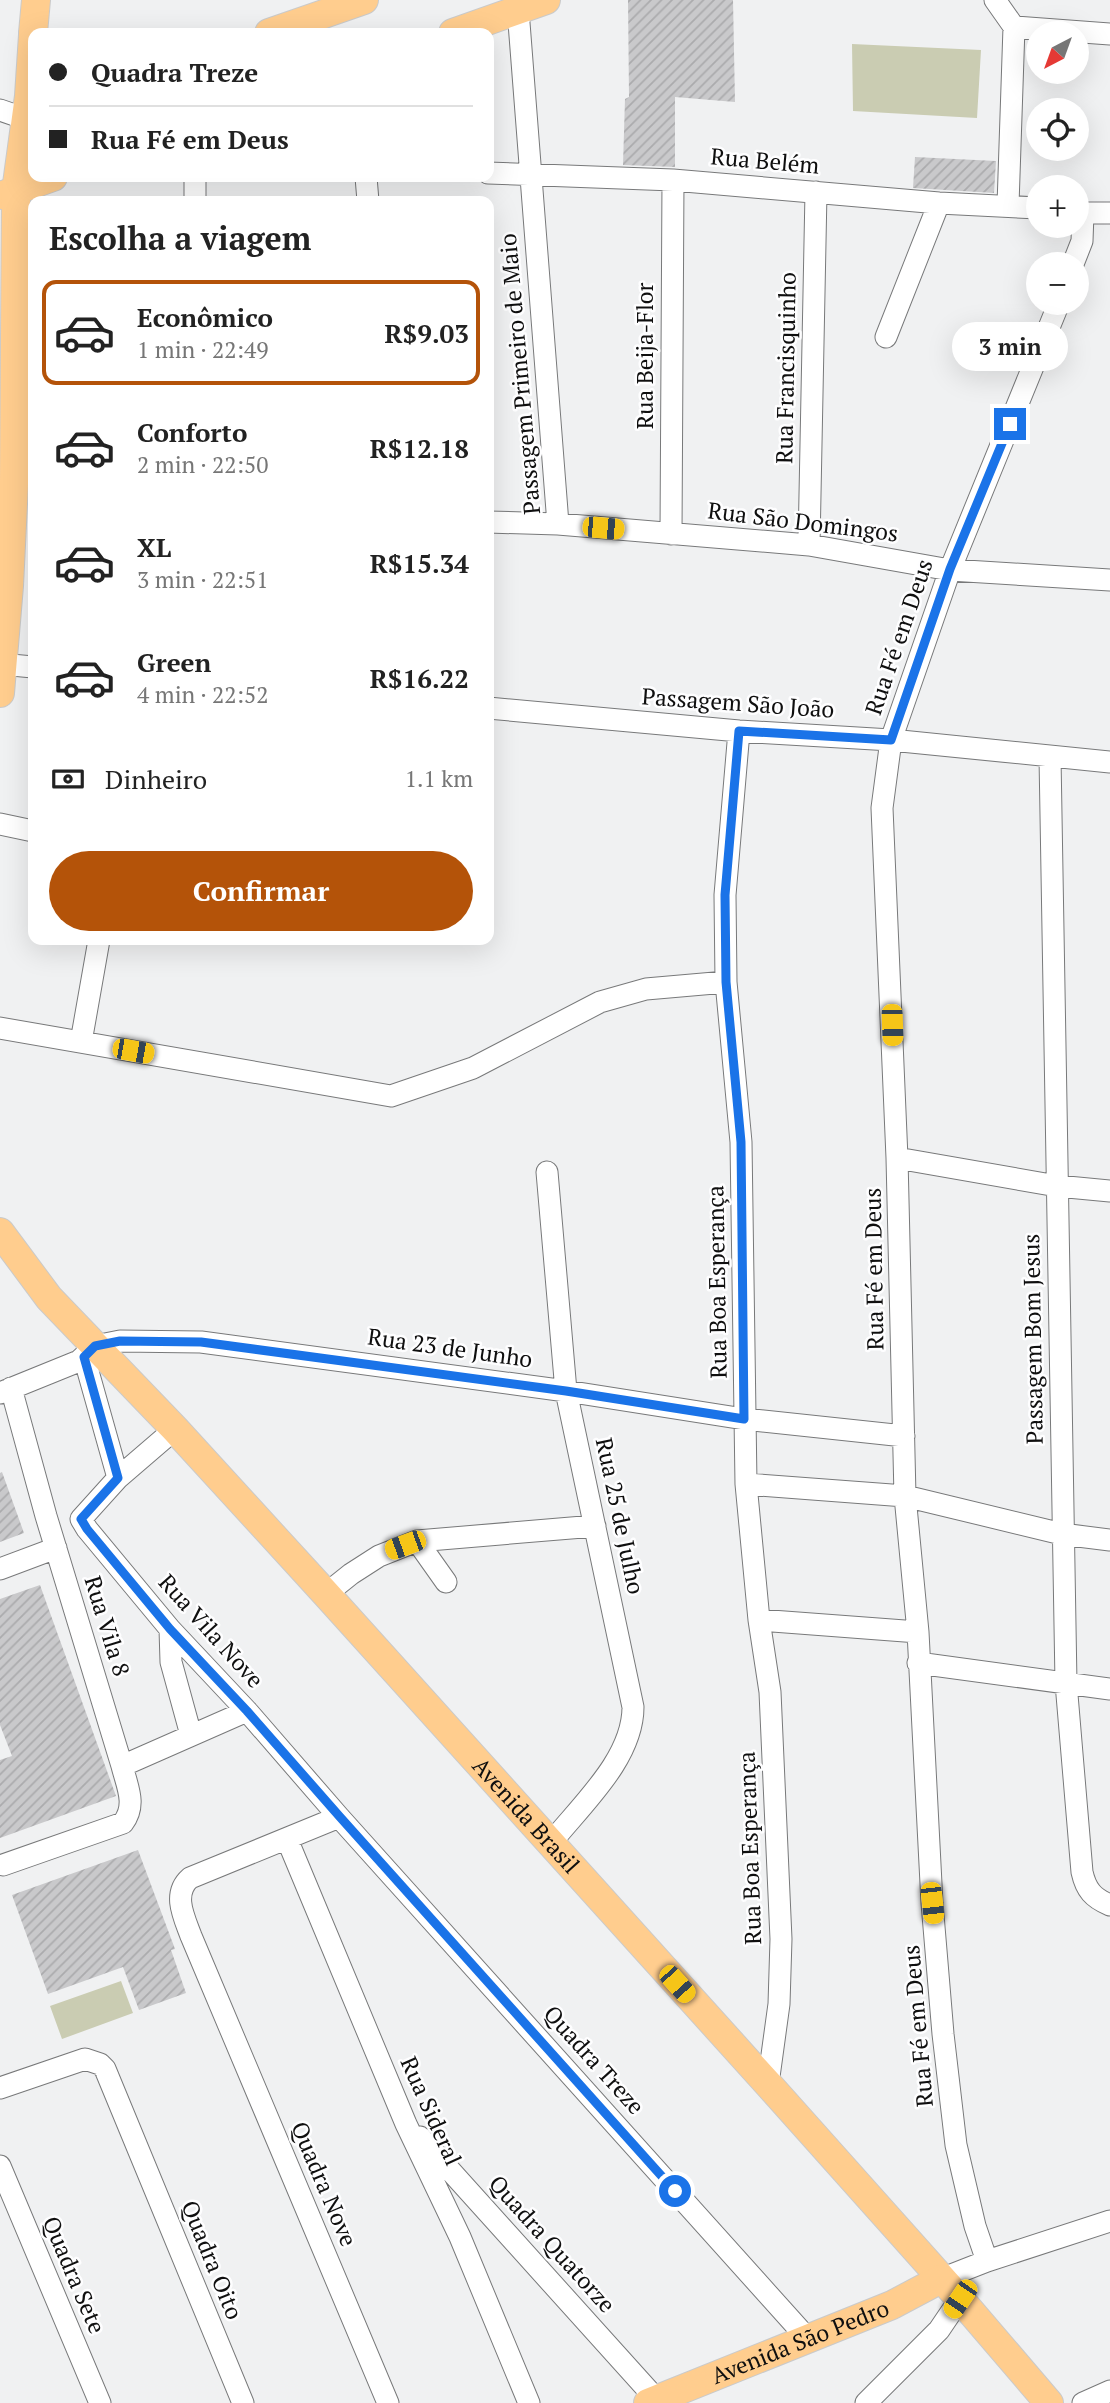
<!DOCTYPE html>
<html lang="pt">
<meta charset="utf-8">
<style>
body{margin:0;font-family:"PT Serif",serif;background:#f2f2f2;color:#222;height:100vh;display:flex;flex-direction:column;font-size:26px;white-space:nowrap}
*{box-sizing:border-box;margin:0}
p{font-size:23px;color:#767676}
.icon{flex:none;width:38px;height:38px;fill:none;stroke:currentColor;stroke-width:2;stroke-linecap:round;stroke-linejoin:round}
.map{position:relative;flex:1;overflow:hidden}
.side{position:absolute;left:28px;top:196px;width:466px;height:749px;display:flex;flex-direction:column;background:#fff;border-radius:14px;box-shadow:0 7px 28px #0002}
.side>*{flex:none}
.guide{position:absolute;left:28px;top:28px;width:466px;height:154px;border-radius:14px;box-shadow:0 7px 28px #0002;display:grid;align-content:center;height:154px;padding:0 21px;background:#fff}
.needle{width:46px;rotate:221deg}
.tools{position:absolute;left:1026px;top:21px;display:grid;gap:14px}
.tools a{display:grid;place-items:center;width:63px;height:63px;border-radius:50%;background:#fff;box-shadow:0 7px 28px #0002;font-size:35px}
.end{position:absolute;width:32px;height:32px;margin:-16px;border:9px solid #1a73e8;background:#fff;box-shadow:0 0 0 4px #fff}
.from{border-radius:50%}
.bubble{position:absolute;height:49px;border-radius:24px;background:#fff;box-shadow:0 7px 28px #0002;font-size:23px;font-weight:700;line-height:49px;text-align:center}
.car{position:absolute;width:21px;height:42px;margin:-21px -10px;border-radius:9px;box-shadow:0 0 5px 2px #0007;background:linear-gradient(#f5c518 24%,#345 0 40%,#f5c518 0 76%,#345 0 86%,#f5c518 0)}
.guide b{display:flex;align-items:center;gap:24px;height:66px;font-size:26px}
.guide b+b{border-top:2px solid #e0e0e0}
.guide i{width:18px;height:18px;background:#222}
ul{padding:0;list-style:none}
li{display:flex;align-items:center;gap:21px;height:105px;margin:0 14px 10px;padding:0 7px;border:4px solid transparent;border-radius:14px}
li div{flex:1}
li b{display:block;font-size:26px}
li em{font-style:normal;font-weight:700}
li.active{border-color:#b45309}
li>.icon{width:63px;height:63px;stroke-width:1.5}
h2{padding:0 21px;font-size:32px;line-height:84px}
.pay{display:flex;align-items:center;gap:18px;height:77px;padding:0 21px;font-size:26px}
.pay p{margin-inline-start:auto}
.primary-button{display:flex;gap:14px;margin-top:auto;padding:14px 21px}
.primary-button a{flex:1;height:80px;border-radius:42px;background:#b45309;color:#fff;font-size:28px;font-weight:700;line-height:80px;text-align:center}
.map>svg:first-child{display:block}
</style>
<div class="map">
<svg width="1110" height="2403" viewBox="0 0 1110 2403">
<defs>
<pattern id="building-hatch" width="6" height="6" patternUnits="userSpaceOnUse" patternTransform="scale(1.75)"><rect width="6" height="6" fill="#c9c9cb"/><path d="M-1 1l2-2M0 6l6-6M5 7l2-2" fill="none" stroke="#ababad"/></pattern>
</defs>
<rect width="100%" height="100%" fill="#f0f1f2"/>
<!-- green -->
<path fill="#caccb2" d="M 852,44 L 981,50 L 977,118 L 853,111 Z
M 121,1981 L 133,2013 L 62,2039 L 50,2006 Z"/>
<!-- building -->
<path fill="url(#building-hatch)" d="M 628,0 L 733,0 L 735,102 L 675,97 L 675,167 L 623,165 L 625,99 L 629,97 Z
M 915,157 L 996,161 L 994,193 L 913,188 Z
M 2,1472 L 24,1533 L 0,1542 L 0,1473 Z
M 40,1585 L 116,1796 L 0,1838 L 0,1760 L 12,1756 L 0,1725 L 0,1599 Z
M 138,1850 L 175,1949 L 171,1950 L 186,1993 L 139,2010 L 123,1967 L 48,1994 L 12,1895 Z"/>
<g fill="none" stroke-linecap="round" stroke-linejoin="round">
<!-- minor casing -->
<g stroke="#78797a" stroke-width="23">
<path id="minor" d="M 995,0 L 1014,27 L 1008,205
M 518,10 L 558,524
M 1014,27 L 1110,34
M 0,110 L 26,119
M 488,173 L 673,180 L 939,203 L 1038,208
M 366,177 L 368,201
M 195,201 L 195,177
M 1076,213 L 1110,213
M 1073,264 L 1082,241 L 1083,213
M 886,337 L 939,203
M 488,522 L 558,524 L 809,545 L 950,570 L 1110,580
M 671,534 L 673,180
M 809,545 L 816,192
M 0,664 L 33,667
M 488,708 L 739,731 L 891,740 L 1110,762
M 739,731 L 725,895 L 726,982 L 741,1142 L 746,1484 L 759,1620 L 770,1692 L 781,1939 L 779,2004 L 768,2084
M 1050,757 L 1066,1683 L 1082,1872 C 1086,1890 1093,1898 1110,1905
M 0,824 L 33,831
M 0,1028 L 391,1096 L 473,1068 L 600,1002 L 646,989 L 726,982
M 81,1042 L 99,940
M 897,1158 L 1057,1186 L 1110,1191
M 547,1172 L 566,1391 L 633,1707 C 633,1759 581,1805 550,1844
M 84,1357 L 118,1478 L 81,1519 L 87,1529 L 170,1629 L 247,1711 L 339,1817 L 808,2339
M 11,1388 L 46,1516 L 122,1766 L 247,1711
M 0,1393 L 79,1361 L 95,1346 L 120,1341 L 201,1342 L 566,1391 L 744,1419 L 904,1436
M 118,1478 L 175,1429
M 746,1484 L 905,1496 L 1062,1534 L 1110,1540
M 417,1541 L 446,1582
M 0,1569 L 56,1548
M 326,1594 L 351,1574 L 379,1556 L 417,1541 L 595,1526
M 759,1620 L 918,1632
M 170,1629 L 171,1662 L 191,1735
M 918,1663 L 1110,1689
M 339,1817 L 190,1878 C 172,1894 184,1917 191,1936 L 388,2403
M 287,1839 L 406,2124 L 460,2237 L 529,2403
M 3,1865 L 123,1823 C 137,1805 127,1786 122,1766
M 0,2088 L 85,2059 L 100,2064 L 105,2069 L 243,2403
M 420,2137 L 657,2400 L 654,2403
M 0,2166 L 100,2403
M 987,2261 L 975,2226 L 956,2145 L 943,2034 L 932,1903 L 918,1632 L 905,1496 L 897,1158 L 882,808 L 891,740 L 950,570 L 1059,303
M 941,2279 L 987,2261 L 1110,2221
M 866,2403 L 939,2330 L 960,2299
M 1083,2403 L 1110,2391"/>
</g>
<!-- major casing -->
<g stroke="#cacaca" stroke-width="30">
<g id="major">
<path d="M 33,33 L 36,0"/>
<path d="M 269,33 L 364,0"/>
<path d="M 453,33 L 546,0"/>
<path d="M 3,195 L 53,177"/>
<path d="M 0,693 L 9,586 L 14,484 L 16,191 L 29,96 L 33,35"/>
<path id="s1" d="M 0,1232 L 49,1298 L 175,1429 L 326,1594 L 768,2084 L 960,2299 L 1049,2403"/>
<path id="s2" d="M 648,2403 L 892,2305 L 941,2279"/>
</g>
</g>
<!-- minor -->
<use href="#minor" stroke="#fff" stroke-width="21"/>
<!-- major -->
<use href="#major" stroke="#ffcd8e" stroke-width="28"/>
</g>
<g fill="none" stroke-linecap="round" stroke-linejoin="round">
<!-- route -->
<path stroke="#1a73e8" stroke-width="9" d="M 675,2191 L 340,1817 L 247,1711 L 170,1629 L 87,1529 L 81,1519 L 118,1478 L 84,1357 L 95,1346 L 120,1341 L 201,1342 L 566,1391 L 744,1419 L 741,1142 L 726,982 L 725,895 L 739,731 L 891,740 L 950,569 L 1010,424"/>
</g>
<g text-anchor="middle" stroke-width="5" stroke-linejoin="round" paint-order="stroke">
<!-- street labels -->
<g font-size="23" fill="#0f0f0f" stroke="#fefeff">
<text transform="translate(765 161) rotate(5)" y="8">Rua Belém</text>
<text transform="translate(645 356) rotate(-90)" y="8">Rua Beija-Flor</text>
<text transform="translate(786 368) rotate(-89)" y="8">Rua Francisquinho</text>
<text transform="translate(520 374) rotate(-95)" y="8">Passagem Primeiro de Maio</text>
<text transform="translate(803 522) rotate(7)" y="8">Rua São Domingos</text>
<text transform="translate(899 637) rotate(-71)" y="8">Rua Fé em Deus</text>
<text transform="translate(738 703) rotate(4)" y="8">Passagem São João</text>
<text transform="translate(874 1269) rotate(-91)" y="8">Rua Fé em Deus</text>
<text transform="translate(717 1282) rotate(-91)" y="8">Rua Boa Esperança</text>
<text transform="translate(1033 1339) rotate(-91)" y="8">Passagem Bom Jesus</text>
<text transform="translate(450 1348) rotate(8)" y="8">Rua 23 de Junho</text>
<text transform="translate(620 1516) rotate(78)" y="8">Rua 25 de Julho</text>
<text transform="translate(107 1626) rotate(73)" y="8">Rua Vila 8</text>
<text transform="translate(211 1631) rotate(48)" y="8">Rua Vila Nove</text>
<text dy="8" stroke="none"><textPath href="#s1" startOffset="786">Avenida Brasil</textPath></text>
<text transform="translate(750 1848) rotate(-92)" y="8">Rua Boa Esperança</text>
<text transform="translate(918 2026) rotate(-95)" y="8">Rua Fé em Deus</text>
<text transform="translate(594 2060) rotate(48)" y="8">Quadra Treze</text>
<text transform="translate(431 2111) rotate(66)" y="8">Rua Sideral</text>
<text transform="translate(324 2184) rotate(67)" y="8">Quadra Nove</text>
<text transform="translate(552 2244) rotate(48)" y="8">Quadra Quatorze</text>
<text transform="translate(212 2260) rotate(68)" y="8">Quadra Oito</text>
<text transform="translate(74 2275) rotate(67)" y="8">Quadra Sete</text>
<text dy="8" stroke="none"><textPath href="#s2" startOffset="164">Avenida São Pedro</textPath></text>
</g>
</g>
</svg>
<div class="tools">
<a><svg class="needle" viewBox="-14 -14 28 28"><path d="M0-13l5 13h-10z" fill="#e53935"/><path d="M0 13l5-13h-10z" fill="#767676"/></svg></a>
<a><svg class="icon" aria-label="locate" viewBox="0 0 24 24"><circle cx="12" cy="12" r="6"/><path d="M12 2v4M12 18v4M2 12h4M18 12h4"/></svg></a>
<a>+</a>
<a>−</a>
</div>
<i class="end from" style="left:675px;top:2191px"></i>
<i class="end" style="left:1010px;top:424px"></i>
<div class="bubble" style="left:952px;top:322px;width:116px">3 min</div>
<i class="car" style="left:603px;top:528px;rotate:95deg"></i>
<i class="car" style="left:892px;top:1025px;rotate:178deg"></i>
<i class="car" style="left:133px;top:1051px;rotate:100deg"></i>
<i class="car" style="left:405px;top:1545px;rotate:250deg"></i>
<i class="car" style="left:932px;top:1903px;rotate:174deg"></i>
<i class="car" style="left:677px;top:1984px;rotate:138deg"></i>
<i class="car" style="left:960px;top:2299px;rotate:214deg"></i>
<div class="guide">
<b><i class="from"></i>Quadra Treze</b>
<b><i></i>Rua Fé em Deus</b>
</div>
<section class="side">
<h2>Escolha a viagem</h2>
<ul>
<li class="active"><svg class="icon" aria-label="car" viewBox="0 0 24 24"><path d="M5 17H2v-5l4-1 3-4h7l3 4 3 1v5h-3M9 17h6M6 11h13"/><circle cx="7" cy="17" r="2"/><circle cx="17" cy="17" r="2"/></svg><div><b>Econômico</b><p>1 min · 22:49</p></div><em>R$9.03</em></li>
<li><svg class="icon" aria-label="car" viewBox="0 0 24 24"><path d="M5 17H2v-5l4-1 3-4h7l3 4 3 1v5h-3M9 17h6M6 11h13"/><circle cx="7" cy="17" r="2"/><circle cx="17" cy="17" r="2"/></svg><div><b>Conforto</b><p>2 min · 22:50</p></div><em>R$12.18</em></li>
<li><svg class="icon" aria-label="car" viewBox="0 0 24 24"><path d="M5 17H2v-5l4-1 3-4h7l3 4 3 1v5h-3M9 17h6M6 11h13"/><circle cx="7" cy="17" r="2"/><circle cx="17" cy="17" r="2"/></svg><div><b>XL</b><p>3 min · 22:51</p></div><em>R$15.34</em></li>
<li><svg class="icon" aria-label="car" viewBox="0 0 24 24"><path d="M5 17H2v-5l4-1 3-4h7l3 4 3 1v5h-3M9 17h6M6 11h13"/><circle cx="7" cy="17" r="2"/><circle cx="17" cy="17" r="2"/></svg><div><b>Green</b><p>4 min · 22:52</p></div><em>R$16.22</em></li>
</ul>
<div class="pay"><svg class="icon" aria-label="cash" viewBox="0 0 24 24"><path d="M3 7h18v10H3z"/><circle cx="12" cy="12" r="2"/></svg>Dinheiro<p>1.1 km</p></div>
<div class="primary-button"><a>Confirmar</a></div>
</section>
</div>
